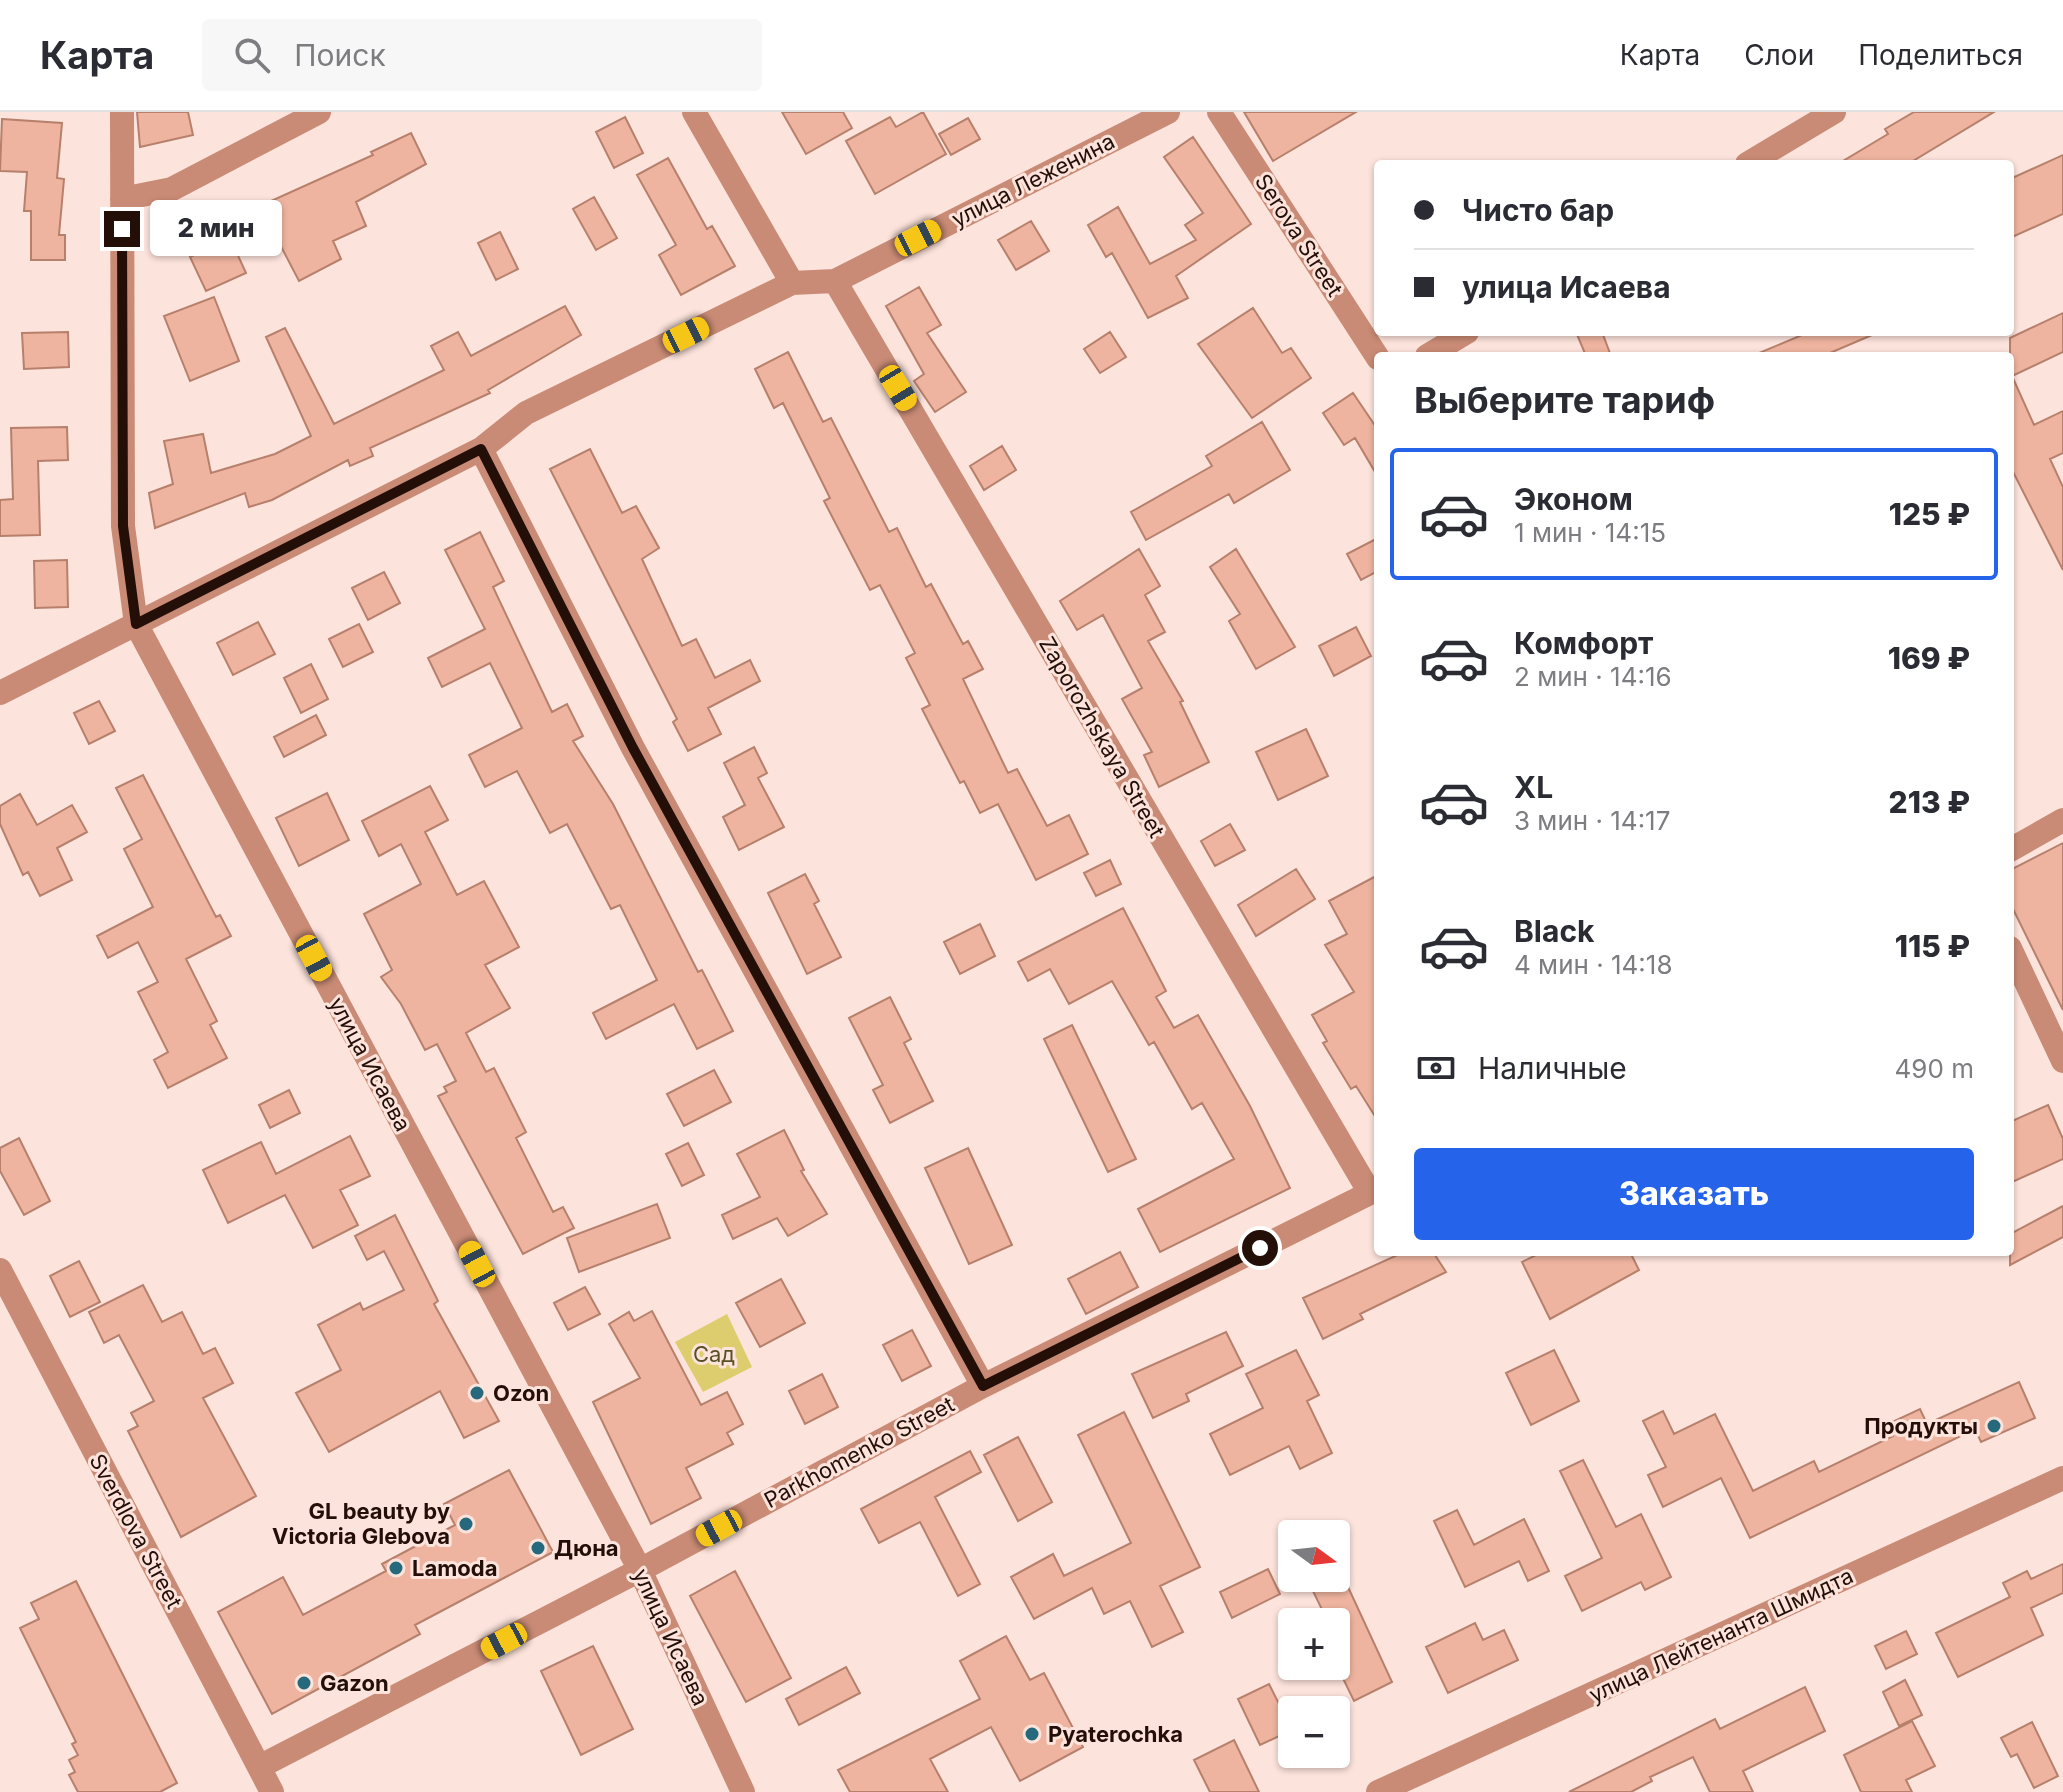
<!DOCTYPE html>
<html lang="ru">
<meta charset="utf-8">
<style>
body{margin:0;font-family:Inter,sans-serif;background:#f7f7f7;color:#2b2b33;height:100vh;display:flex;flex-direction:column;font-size:30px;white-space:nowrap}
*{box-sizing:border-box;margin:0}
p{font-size:26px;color:#7c7c81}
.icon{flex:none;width:44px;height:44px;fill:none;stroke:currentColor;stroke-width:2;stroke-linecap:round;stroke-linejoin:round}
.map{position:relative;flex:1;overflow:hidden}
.sheet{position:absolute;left:1374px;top:240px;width:640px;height:904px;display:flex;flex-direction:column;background:#fff;border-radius:8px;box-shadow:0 2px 6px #0004}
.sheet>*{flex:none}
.banner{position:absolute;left:1374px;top:48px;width:640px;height:176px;border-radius:8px;box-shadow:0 2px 6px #0004;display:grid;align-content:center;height:176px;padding:0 40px;background:#fff}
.needle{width:52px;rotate:105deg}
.buttons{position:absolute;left:1278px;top:1408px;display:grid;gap:16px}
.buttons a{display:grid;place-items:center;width:72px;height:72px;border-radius:8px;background:#fff;box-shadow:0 2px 6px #0004;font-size:40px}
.end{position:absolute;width:36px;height:36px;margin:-18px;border:10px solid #230f08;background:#fff;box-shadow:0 0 0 4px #fff}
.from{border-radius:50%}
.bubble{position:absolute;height:56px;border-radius:8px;background:#fff;box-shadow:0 2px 6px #0004;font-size:26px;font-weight:800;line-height:56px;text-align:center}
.car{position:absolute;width:24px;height:48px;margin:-24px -12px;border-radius:10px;box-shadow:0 0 6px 2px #0007;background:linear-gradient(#f5c518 24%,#345 0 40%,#f5c518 0 76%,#345 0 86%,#f5c518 0)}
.banner b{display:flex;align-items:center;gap:28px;height:76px;font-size:30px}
.banner b+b{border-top:2px solid #e1e1e2}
.banner i{width:20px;height:20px;background:#2b2b33}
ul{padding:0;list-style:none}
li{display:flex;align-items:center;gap:24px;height:132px;margin:0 16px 12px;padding:0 24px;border:4px solid transparent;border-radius:8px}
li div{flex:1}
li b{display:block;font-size:30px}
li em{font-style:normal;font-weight:800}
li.on{border-color:#2563eb}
li>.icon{width:72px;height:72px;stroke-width:1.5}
h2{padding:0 40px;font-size:36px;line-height:96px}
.pay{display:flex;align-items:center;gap:20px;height:88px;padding:0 40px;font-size:30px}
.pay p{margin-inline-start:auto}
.cta{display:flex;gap:16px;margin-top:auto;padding:16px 40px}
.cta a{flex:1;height:92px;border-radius:8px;background:#2563eb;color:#fff;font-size:32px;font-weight:800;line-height:92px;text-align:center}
header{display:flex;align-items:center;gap:48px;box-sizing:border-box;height:112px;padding:0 40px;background:#fff;border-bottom:2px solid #e1e1e2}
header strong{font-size:38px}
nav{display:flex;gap:44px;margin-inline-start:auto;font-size:28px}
.search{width:560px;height:72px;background:#f7f7f7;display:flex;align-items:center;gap:20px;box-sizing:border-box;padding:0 28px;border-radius:8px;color:#7c7c81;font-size:30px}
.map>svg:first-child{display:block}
</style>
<header>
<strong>Карта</strong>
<div class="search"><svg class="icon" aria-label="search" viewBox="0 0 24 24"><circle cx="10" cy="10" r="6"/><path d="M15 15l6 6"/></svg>Поиск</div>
<nav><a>Карта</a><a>Слои</a><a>Поделиться</a></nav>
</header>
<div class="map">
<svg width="2063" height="1680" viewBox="0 0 2063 1680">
<rect width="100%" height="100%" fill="#fce3db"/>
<!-- green -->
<path fill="#ddcd6e" d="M 727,1202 L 752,1255 L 703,1280 L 675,1230 Z"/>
<!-- building -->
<path fill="#efb4a0" stroke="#b7806c" stroke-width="2" d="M 137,0 L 188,0 L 193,23 L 140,35 Z
M 782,0 L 843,0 L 852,16 L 806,42 Z
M 923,0 L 946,42 L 875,82 L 846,29 L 890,5 L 896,15 Z
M 1244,0 L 1356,0 L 1273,49 Z
M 1914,0 L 1994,0 L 1908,52 L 1838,52 L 1888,22 L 1885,17 Z
M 625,5 L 643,41 L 614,56 L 596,20 Z
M 968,6 L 980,27 L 951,43 L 939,22 Z
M 2,7 L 62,11 L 57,66 L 64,67 L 59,123 L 65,123 L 65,148 L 31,148 L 31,99 L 24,99 L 27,60 L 0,59 Z
M 411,21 L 426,52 L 356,90 L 366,114 L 333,129 L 341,147 L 299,169 L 260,94 L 373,43 L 371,40 Z
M 1193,25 L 1251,112 L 1176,164 L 1188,186 L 1148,206 L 1112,141 L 1106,145 L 1088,113 L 1118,95 L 1150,152 L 1196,128 L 1185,113 L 1203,101 L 1164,45 Z
M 2063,43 L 2063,102 L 2010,126 L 2010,67 Z
M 668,46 L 707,117 L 712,114 L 735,154 L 681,183 L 659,143 L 676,133 L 637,63 Z
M 594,85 L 617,126 L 596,138 L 573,97 Z
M 1031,109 L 1049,139 L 1016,158 L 998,128 Z
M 500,120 L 518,157 L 496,168 L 478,131 Z
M 230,126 L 246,161 L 206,179 L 190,145 Z
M 919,175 L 941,213 L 927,221 L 966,280 L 935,300 L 914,269 L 924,262 L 886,194 Z
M 214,185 L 239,249 L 190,269 L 164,204 Z
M 565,194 L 581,223 L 488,278 L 490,281 L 370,336 L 373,344 L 350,354 L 348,348 L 272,388 L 249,395 L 245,381 L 155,416 L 149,381 L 173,372 L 164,329 L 203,322 L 211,361 L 275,342 L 311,324 L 266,225 L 285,216 L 334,312 L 444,258 L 431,234 L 458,220 L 471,244 Z
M 1253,196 L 1282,241 L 1291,236 L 1311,266 L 1252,306 L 1198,232 Z
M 2063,201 L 2063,240 L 2012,264 L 2034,313 L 2063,299 L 2063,341 L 2050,347 L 2063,375 L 2063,458 L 2010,354 L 2010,226 Z
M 68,220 L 69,255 L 24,257 L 22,221 Z
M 1110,220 L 1126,245 L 1100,261 L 1084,237 Z
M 1576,220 L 1602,220 L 1611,244 L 1586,244 Z
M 1809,220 L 1879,220 L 1823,244 L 1752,244 Z
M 788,240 L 823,310 L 831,306 L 889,420 L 897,416 L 926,475 L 931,472 L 963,532 L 968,529 L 983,557 L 963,567 L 1008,661 L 1017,657 L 1047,714 L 1069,703 L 1088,742 L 1036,768 L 998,692 L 980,701 L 964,669 L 960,671 L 922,597 L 930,593 L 906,546 L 915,541 L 880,473 L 870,478 L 824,389 L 830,386 L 783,291 L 774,296 L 755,257 Z
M 1353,281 L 1378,318 L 1378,365 L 1355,326 L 1344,333 L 1323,301 Z
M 1262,310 L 1290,358 L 1234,391 L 1229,382 L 1146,428 L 1131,400 L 1212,354 L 1206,344 Z
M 67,315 L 68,348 L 38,349 L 40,423 L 0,424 L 0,388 L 13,387 L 11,316 Z
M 1002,334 L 1016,358 L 984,378 L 970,354 Z
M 590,337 L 622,401 L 636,394 L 659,436 L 642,447 L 682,534 L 696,527 L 715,566 L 750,548 L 760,569 L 708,596 L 721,622 L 688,639 L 673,610 L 677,607 L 550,357 Z
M 480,420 L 504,469 L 493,475 L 552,600 L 567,592 L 583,624 L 573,629 L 613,692 L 698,860 L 702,858 L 733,919 L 697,937 L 674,892 L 606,927 L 593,901 L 657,868 L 620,793 L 611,797 L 567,712 L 550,721 L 517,659 L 485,675 L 469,643 L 522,616 L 490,551 L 442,575 L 428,546 L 485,517 L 445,438 Z
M 1378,426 L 1378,459 L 1361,468 L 1347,442 Z
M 1139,437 L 1160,474 L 1145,483 L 1165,520 L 1148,529 L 1183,589 L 1180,590 L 1209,650 L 1159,675 L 1144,643 L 1152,640 L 1122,587 L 1142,576 L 1103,503 L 1077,518 L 1060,489 Z
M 1236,437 L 1295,535 L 1256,557 L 1229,509 L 1240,502 L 1210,455 Z
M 67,448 L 68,495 L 35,496 L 34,449 Z
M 384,460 L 400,491 L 368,508 L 352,476 Z
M 258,510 L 275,542 L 233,563 L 217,531 Z
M 359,512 L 373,540 L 343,555 L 329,527 Z
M 1356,515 L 1371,544 L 1334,564 L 1319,534 Z
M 311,552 L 328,587 L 301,601 L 284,566 Z
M 99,589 L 115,619 L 89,632 L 74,601 Z
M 316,603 L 326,623 L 284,645 L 274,625 Z
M 1306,617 L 1328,664 L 1278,688 L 1256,640 Z
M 754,635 L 767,661 L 758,666 L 784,715 L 739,738 L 723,705 L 745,693 L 724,651 Z
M 143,663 L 216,805 L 220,803 L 231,824 L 186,847 L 217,909 L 210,913 L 227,946 L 168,976 L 154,948 L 168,940 L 138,880 L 158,870 L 138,830 L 108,846 L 97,824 L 153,795 L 124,737 L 142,727 L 116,676 Z
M 430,674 L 448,708 L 425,720 L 457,783 L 484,769 L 519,835 L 485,853 L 510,896 L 466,921 L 486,960 L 494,956 L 526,1020 L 516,1026 L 553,1100 L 563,1095 L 574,1116 L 523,1142 L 438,984 L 447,980 L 444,975 L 456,969 L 437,932 L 425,938 L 401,892 L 381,865 L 392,858 L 364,802 L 421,772 L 401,732 L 379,744 L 362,709 Z
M 327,681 L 349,728 L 299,754 L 276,706 Z
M 20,682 L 37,713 L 72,693 L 87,720 L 57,736 L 72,768 L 40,784 L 28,760 L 23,763 L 0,712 L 0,694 Z
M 1230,712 L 1245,738 L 1215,754 L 1201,729 Z
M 2063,731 L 2063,898 L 2010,791 L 2010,758 Z
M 1110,748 L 1121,772 L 1096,784 L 1084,761 Z
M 1296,757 L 1315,787 L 1256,824 L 1238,793 Z
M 805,762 L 819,789 L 814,792 L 841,845 L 807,862 L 768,781 Z
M 1378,763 L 1378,1009 L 1356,974 L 1351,977 L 1323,931 L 1327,929 L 1312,903 L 1354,880 L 1325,833 L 1347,822 L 1329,789 Z
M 1123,796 L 1166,879 L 1156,885 L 1174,916 L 1198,903 L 1250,994 L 1290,1076 L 1160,1140 L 1138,1097 L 1234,1047 L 1202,991 L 1192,997 L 1154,930 L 1149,933 L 1112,869 L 1069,892 L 1050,857 L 1028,869 L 1018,850 Z
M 980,812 L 995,844 L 960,862 L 944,830 Z
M 890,885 L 911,927 L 904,931 L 933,989 L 890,1011 L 873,978 L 883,973 L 849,906 Z
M 1072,913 L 1136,1047 L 1108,1060 L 1044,927 Z
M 714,958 L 731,990 L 684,1014 L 667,982 Z
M 289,978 L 300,1001 L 270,1016 L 259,993 Z
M 2048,993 L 2063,1027 L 2063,1047 L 2010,1071 L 2010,1010 Z
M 784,1018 L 804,1058 L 801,1059 L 827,1102 L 788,1124 L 777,1106 L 733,1127 L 722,1103 L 760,1085 L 737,1042 Z
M 350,1024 L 370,1064 L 340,1078 L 358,1113 L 313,1136 L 285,1083 L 228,1111 L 203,1058 L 261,1030 L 276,1062 Z
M 19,1026 L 50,1089 L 24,1103 L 0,1059 L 0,1036 Z
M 688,1031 L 704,1063 L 682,1074 L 666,1042 Z
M 968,1036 L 1012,1133 L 969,1152 L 925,1056 Z
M 657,1092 L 670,1126 L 579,1160 L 567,1126 Z
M 2063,1094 L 2063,1125 L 2010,1153 L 2010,1122 Z
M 395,1103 L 438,1189 L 434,1192 L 499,1309 L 464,1326 L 440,1279 L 329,1340 L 296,1281 L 341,1258 L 318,1213 L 360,1191 L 363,1198 L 404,1178 L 384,1139 L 367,1148 L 355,1124 Z
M 1120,1140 L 1138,1175 L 1086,1202 L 1068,1167 Z
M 1404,1140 L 1433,1140 L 1446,1160 L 1360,1202 L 1363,1207 L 1323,1227 L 1303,1186 Z
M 1542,1140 L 1630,1140 L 1639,1158 L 1550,1207 L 1522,1150 Z
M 79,1149 L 100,1190 L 70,1205 L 50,1164 Z
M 781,1167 L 805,1211 L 760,1235 L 736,1191 Z
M 143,1173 L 162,1210 L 182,1200 L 203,1242 L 215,1236 L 233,1271 L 203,1286 L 256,1384 L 181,1425 L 128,1319 L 138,1314 L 131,1301 L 154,1289 L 119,1223 L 104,1231 L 89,1200 Z
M 585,1175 L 600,1202 L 568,1218 L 554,1191 Z
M 652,1199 L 701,1293 L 727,1280 L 743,1312 L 727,1321 L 733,1332 L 686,1356 L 701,1386 L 651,1412 L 593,1290 L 640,1266 L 609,1212 L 629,1200 L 634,1209 Z
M 912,1218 L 931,1254 L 902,1269 L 883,1233 Z
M 1226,1220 L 1243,1254 L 1186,1282 L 1189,1289 L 1153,1306 L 1132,1262 Z
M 1296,1238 L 1319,1283 L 1307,1289 L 1332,1341 L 1300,1357 L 1289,1334 L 1230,1363 L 1210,1322 L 1263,1296 L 1246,1262 Z
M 1554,1238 L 1579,1289 L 1531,1313 L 1506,1261 Z
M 822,1262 L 838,1295 L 805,1312 L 789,1279 Z
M 2019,1270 L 2035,1306 L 1981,1330 L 1975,1317 L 1750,1426 L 1721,1366 L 1663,1395 L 1648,1363 L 1666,1355 L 1643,1309 L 1663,1299 L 1674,1322 L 1715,1302 L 1753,1379 L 1814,1349 L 1819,1360 L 1893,1324 L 1888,1312 L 1920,1297 L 1927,1312 Z
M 1124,1300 L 1200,1455 L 1160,1474 L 1183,1520 L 1152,1535 L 1130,1489 L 1104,1502 L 1092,1476 L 1034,1507 L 1011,1465 L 1053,1442 L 1064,1464 L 1131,1431 L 1078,1323 Z
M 1018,1325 L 1052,1390 L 1018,1409 L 984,1343 Z
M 970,1339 L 981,1360 L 935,1385 L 980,1472 L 958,1484 L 920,1410 L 879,1431 L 861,1397 Z
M 1583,1348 L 1616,1415 L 1641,1402 L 1671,1465 L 1645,1478 L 1641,1470 L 1582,1499 L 1565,1464 L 1602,1446 L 1560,1359 Z
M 509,1358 L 553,1440 L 415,1513 L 420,1522 L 272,1602 L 218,1500 L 283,1465 L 303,1503 L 386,1459 L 382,1452 L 455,1413 L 444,1392 Z
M 1457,1398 L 1474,1433 L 1524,1407 L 1549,1459 L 1528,1469 L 1519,1449 L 1465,1475 L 1434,1409 Z
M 2063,1452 L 2063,1481 L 2031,1496 L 2043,1523 L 1958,1565 L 1936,1521 L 2010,1485 L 2003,1471 L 2027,1459 L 2031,1467 Z
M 1268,1457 L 1280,1482 L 1232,1506 L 1220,1480 Z
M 735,1459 L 791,1566 L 746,1590 L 690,1484 Z
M 1342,1462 L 1392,1570 L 1354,1589 L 1336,1552 L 1336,1546 L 1344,1542 L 1336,1526 L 1336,1510 L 1328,1510 L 1312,1477 Z
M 76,1469 L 177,1671 L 160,1680 L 78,1680 L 69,1663 L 75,1660 L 69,1648 L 78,1643 L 72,1632 L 76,1630 L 20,1516 L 39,1507 L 31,1491 Z
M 1475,1511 L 1483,1528 L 1504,1518 L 1518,1548 L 1448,1581 L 1426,1535 Z
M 1906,1519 L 1917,1542 L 1886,1557 L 1875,1534 Z
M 1006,1524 L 1030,1568 L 1044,1561 L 1083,1635 L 1020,1669 L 991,1615 L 930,1647 L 948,1680 L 850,1680 L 838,1658 L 980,1587 L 960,1549 Z
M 593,1534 L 633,1617 L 581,1643 L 541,1559 Z
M 846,1555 L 860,1581 L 799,1613 L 786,1587 Z
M 1905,1568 L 1922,1603 L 1899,1614 L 1883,1580 Z
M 1269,1572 L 1292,1618 L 1260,1633 L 1238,1587 Z
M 1805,1575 L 1825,1619 L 1743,1659 L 1753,1680 L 1710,1680 L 1693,1645 L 1650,1665 L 1652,1669 L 1631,1680 L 1569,1680 L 1715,1607 L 1720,1617 Z
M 1912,1609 L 1935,1654 L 1906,1668 L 1912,1680 L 1861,1680 L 1844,1643 Z
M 2032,1610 L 2058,1664 L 2034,1676 L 2017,1642 L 2011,1645 L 2001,1626 Z
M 1234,1628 L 1259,1680 L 1210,1680 L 1194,1648 Z"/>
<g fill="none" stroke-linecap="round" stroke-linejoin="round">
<!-- minor -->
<path stroke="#c98b75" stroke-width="24" d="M 122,0 L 123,414 L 136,512 L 640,1458 L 743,1680
M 694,0 L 792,171
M 1219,0 L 1378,246
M 1747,52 L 1834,0
M 122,87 L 172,77 L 319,0
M 835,169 L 1370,1081
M 1427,244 L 1467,220
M 481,337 L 633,636 L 983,1274
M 0,581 L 481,337 L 526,301 L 792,171 L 835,169 L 1168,0
M 2010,738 L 2063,708
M 2010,836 L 2063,949
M 0,1158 L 272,1680
M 259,1655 L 640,1458 L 983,1274 L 1378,1077
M 1378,1680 L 2063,1366"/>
</g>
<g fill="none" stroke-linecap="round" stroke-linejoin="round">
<!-- route -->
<path stroke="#230f08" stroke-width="10" d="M 122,117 L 123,414 L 136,512 L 481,337 L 633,636 L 983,1274 L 1260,1136"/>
</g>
<!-- markers -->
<g fill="#27697c" stroke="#fce3db" stroke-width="3">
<circle cx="477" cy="1281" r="8"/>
<circle cx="1994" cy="1314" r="8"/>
<circle cx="466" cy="1412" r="8"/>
<circle cx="538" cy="1436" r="8"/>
<circle cx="396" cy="1456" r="8"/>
<circle cx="304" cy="1571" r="8"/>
<circle cx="1032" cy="1622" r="8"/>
</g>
<g text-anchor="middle" stroke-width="6" stroke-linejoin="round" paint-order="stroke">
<!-- street labels -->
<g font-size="22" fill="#230f08" stroke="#fce3db">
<text transform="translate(1033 68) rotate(-27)" y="8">улица Леженина</text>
<text transform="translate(1299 123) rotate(57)" y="8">Serova Street</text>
<text transform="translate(1102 625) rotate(60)" y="8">Zaporozhskaya Street</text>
<text transform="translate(370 952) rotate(62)" y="8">улица Исаева</text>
<text transform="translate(859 1340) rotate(-28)" y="8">Parkhomenko Street</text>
<text transform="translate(136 1419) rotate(62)" y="8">Sverdlova Street</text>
<text transform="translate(1721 1523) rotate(-25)" y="8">улица Лейтенанта Шмидта</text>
<text transform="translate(671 1525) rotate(65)" y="8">улица Исаева</text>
</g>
<!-- park labels -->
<g font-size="22" fill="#585127" stroke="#fce3db">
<text x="714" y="1250">Сад</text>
</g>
<!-- poi labels -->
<g font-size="22" font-weight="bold" fill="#230f08" stroke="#fce3db" text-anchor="start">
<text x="493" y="1289">Ozon</text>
<text x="1978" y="1322" text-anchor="end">Продукты</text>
<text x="450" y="1407" text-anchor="end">GL beauty by<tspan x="450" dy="25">Victoria Glebova</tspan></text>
<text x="554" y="1444">Дюна</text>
<text x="412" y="1464">Lamoda</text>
<text x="320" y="1579">Gazon</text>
<text x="1048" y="1630">Pyaterochka</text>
</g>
</g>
</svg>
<div class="buttons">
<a><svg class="needle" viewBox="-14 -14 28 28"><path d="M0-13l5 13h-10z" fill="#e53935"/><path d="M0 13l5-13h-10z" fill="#7c7c81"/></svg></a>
<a>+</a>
<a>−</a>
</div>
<i class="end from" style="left:1260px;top:1136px"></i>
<i class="end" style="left:122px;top:117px"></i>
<div class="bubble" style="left:150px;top:88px;width:132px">2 мин</div>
<i class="car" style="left:918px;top:126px;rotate:63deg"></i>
<i class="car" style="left:686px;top:223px;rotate:64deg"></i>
<i class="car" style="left:898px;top:276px;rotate:149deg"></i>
<i class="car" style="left:314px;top:846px;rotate:152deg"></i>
<i class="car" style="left:477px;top:1152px;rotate:332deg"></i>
<i class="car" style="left:719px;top:1416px;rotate:242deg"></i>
<i class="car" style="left:504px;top:1529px;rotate:242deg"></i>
<div class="banner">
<b><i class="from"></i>Чисто бар</b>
<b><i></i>улица Исаева</b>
</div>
<section class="sheet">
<h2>Выберите тариф</h2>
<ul>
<li class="on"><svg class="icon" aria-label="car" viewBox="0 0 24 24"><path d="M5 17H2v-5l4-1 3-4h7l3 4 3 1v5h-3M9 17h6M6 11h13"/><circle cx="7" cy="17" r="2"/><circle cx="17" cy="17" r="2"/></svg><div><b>Эконом</b><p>1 мин · 14:15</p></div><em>125 ₽</em></li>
<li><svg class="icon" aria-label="car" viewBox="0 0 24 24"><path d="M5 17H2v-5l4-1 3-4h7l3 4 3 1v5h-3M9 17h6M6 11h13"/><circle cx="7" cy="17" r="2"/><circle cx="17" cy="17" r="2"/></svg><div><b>Комфорт</b><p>2 мин · 14:16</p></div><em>169 ₽</em></li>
<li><svg class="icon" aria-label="car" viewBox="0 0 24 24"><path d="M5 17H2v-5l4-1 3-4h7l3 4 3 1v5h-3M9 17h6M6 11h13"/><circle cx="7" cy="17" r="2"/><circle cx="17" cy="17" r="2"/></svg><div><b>XL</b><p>3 мин · 14:17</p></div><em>213 ₽</em></li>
<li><svg class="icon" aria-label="car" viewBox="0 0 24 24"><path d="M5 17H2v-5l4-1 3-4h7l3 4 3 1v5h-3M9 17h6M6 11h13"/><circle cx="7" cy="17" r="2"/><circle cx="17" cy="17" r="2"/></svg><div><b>Black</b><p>4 мин · 14:18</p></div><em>115 ₽</em></li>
</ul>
<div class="pay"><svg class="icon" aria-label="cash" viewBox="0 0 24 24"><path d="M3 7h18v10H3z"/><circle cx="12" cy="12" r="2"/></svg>Наличные<p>490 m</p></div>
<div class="cta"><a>Заказать</a></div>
</section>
</div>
